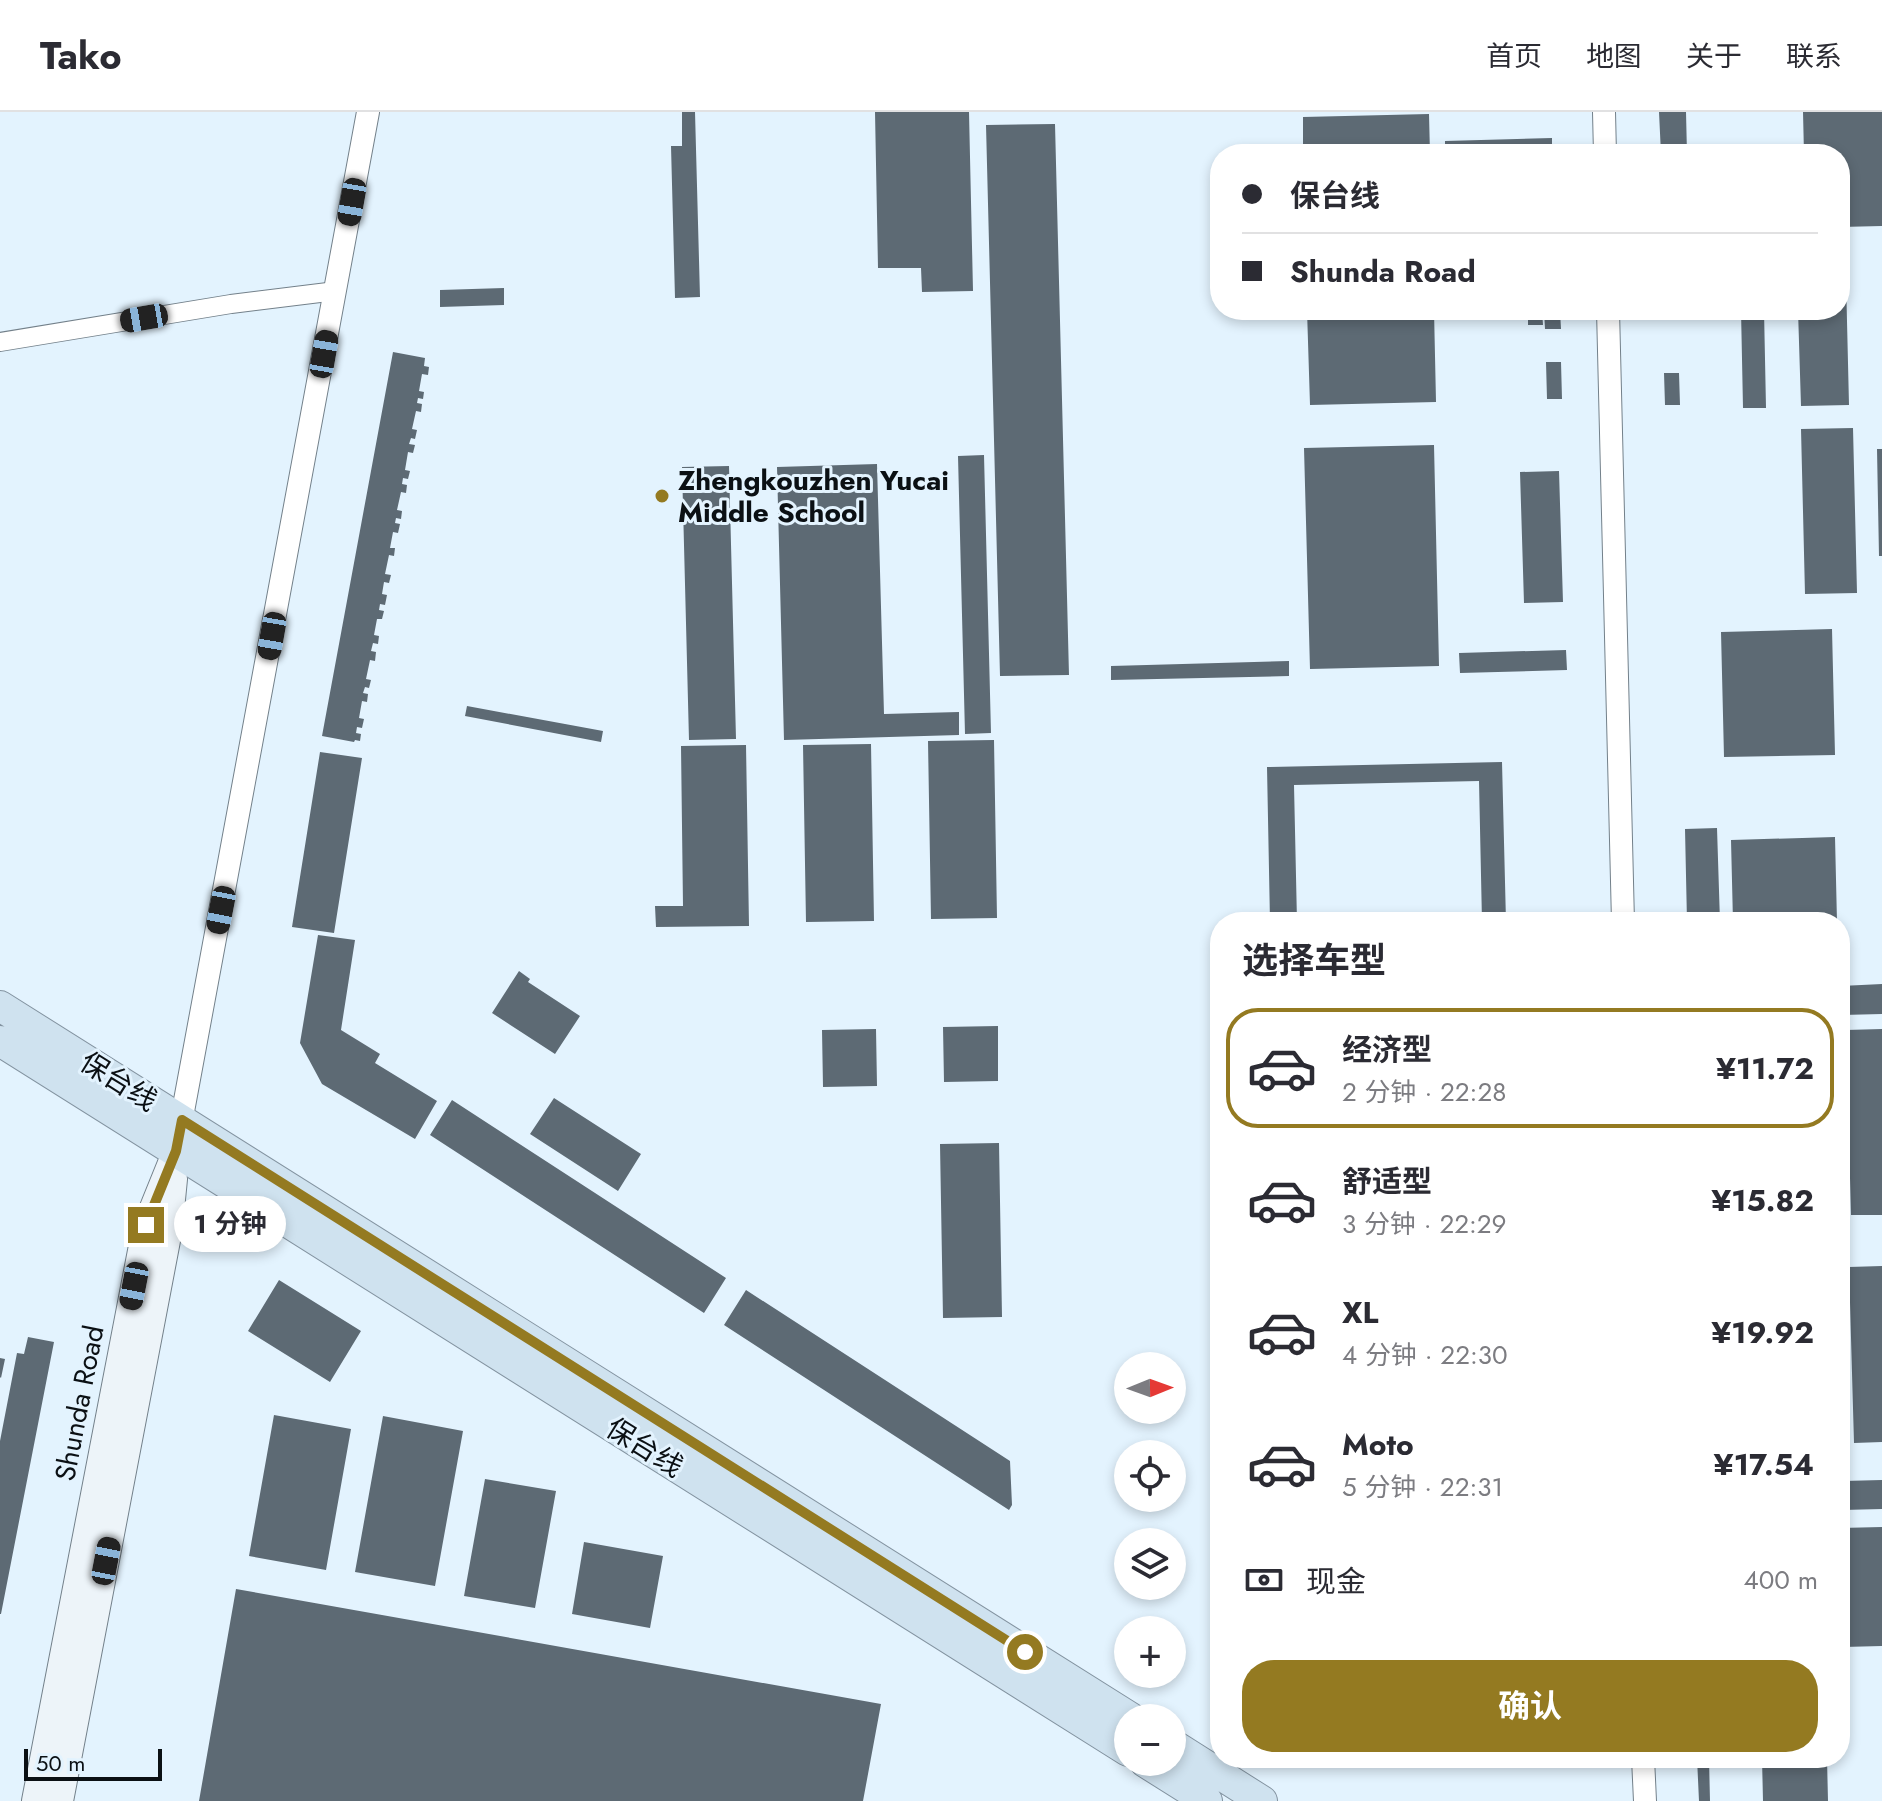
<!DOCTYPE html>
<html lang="zh">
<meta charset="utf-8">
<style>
body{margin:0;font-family:Jost,"Noto Sans SC",sans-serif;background:#f7f7f7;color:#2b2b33;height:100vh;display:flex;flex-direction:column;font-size:30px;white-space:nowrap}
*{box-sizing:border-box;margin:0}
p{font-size:26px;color:#7c7c81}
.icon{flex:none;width:44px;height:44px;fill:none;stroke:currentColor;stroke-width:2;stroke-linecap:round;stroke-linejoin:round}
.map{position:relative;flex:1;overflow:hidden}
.details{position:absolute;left:1210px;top:800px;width:640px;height:856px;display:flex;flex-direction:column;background:#fff;border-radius:32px;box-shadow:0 4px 12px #0003}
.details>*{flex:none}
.hud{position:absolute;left:1210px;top:32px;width:640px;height:176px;border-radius:32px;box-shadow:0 4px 12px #0003;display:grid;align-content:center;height:176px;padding:0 32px;background:#fff}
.needle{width:52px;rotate:89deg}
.fabs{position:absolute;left:1114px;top:1240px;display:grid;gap:16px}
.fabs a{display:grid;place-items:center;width:72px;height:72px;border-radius:50%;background:#fff;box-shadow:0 4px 12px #0003;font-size:40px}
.scale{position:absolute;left:24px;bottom:20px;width:138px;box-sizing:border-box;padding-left:8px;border:4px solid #0b1014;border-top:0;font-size:22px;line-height:28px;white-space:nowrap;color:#0b1014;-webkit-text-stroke:6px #e3f3fe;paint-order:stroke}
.end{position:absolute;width:36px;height:36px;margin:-18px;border:10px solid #947a21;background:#fff;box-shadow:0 0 0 4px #fff}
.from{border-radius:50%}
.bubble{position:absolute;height:56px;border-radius:28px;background:#fff;box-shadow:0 4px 12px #0003;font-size:26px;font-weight:700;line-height:56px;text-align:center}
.car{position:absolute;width:24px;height:48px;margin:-24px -12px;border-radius:10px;box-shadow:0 0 6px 2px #0007;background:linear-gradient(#222 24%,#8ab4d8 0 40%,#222 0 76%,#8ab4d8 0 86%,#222 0)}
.hud b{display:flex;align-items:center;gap:28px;height:76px;font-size:30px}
.hud b+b{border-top:2px solid #e1e1e2}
.hud i{width:20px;height:20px;background:#2b2b33}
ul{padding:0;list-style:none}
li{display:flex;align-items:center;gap:24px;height:120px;margin:0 16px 12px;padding:0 16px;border:4px solid transparent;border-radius:32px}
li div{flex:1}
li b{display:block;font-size:30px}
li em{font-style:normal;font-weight:700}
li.selected{border-color:#947a21}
li>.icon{width:72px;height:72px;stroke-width:1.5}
h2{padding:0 32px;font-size:36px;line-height:96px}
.pay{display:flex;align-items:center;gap:20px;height:88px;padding:0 32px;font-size:30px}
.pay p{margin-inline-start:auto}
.cta{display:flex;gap:16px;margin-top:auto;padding:16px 32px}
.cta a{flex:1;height:92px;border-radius:32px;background:#947a21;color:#fff;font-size:32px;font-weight:700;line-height:92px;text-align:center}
header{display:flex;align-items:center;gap:48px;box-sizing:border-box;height:112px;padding:0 40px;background:#fff;border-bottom:2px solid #e1e1e2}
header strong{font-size:38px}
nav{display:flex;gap:44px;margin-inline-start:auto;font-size:28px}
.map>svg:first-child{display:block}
</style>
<header>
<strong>Tako</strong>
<nav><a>首页</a><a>地图</a><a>关于</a><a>联系</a></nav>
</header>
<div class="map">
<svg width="1882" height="1689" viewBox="0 0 1882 1689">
<rect width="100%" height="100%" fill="#e3f3fe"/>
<!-- building -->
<path fill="#5d6a74" d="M 682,0 L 695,0 L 700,185 L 675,186 L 671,34 L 682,34 Z
M 875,0 L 969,0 L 973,179 L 922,180 L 921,156 L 878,156 Z
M 1659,0 L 1686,0 L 1687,42 L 1661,42 Z
M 1803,0 L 1882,0 L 1882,114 L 1840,115 L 1840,42 L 1804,42 Z
M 1429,2 L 1430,42 L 1303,42 L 1303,5 Z
M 1055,12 L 1069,563 L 1000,564 L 986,13 Z
M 1552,26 L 1552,42 L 1445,42 L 1445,29 Z
M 1840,125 L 1845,125 L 1849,293 L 1801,294 L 1798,198 L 1840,198 Z
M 504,176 L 504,193 L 440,195 L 440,178 Z
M 1307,198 L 1434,198 L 1436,290 L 1310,293 Z
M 1528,198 L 1542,198 L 1543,213 L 1528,213 Z
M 1544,198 L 1560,198 L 1561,217 L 1545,217 Z
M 1741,198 L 1764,198 L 1766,296 L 1743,296 Z
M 393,240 L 425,246 L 424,254 L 429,255 L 428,263 L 422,262 L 419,279 L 424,280 L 423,287 L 418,286 L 417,291 L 422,292 L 421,300 L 416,299 L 412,317 L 417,318 L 415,327 L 411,326 L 409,332 L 415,333 L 413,341 L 408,340 L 405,358 L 410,359 L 408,367 L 403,366 L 402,372 L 407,373 L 406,381 L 401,380 L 397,398 L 402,399 L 401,407 L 396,406 L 395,411 L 400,412 L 398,421 L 393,420 L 390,436 L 395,436 L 394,444 L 389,443 L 385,462 L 391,463 L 389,471 L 384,470 L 382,482 L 387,483 L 385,493 L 380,492 L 379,498 L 384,499 L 382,507 L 377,507 L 374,523 L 379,524 L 378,532 L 373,531 L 371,539 L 376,540 L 375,549 L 370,548 L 366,567 L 371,568 L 369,576 L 365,575 L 363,581 L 368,582 L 367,590 L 362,589 L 359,606 L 364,607 L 362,616 L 357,615 L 356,621 L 361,622 L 360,629 L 355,628 L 354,630 L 322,624 Z
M 1546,250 L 1561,250 L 1562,287 L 1547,287 Z
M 1664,261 L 1679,261 L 1680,293 L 1665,293 Z
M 1853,316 L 1857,481 L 1805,482 L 1801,317 Z
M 1434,333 L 1439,554 L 1310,557 L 1304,336 Z
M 1877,337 L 1882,337 L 1882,444 L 1879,444 Z
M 984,343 L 991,621 L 965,622 L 958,344 Z
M 877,352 L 884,602 L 959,600 L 959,623 L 784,628 L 777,355 Z
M 729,354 L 736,627 L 689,628 L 682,355 Z
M 1559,359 L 1563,490 L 1524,491 L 1520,360 Z
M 1832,517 L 1835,643 L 1724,645 L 1721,520 Z
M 1566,538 L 1567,558 L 1460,561 L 1459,541 Z
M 1289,549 L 1289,564 L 1111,568 L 1111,554 Z
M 467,594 L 603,619 L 601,630 L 465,604 Z
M 994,628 L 997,806 L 931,807 L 928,629 Z
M 871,632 L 874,809 L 806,810 L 803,633 Z
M 746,633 L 749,814 L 656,815 L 655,794 L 683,794 L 681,634 Z
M 320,640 L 362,646 L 334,821 L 292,815 Z
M 1502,650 L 1506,810 L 1482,810 L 1479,669 L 1294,673 L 1297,810 L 1270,810 L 1267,655 Z
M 1717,716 L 1720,810 L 1687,810 L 1685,717 Z
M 1835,725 L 1837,810 L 1733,810 L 1731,728 Z
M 318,823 L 355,828 L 341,918 L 380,942 L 375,951 L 437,989 L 415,1027 L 322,972 L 300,931 Z
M 519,859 L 530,867 L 528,870 L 580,904 L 555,942 L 492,901 Z
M 1882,872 L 1882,902 L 1842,903 L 1841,874 Z
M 998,914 L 998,969 L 944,970 L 943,915 Z
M 876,917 L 877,974 L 823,975 L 822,918 Z
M 1882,917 L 1882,1103 L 1851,1103 L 1846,918 Z
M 554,986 L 641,1042 L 618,1079 L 530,1022 Z
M 452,988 L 726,1166 L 704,1201 L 430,1023 Z
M 999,1031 L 1002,1205 L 943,1206 L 940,1032 Z
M 1882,1154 L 1882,1330 L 1854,1331 L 1849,1155 Z
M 279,1168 L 361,1219 L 330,1270 L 248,1219 Z
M 746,1178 L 1010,1349 L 1012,1393 L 1009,1398 L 724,1213 Z
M 28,1225 L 54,1230 L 1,1502 L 0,1502 L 0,1329 L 17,1241 L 24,1242 Z
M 0,1246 L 5,1247 L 1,1266 L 0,1265 Z
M 274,1303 L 351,1317 L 326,1458 L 249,1444 Z
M 383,1304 L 463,1319 L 435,1474 L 355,1460 Z
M 485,1367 L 556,1379 L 535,1496 L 464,1484 Z
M 1882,1368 L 1882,1397 L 1843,1398 L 1843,1369 Z
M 1882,1415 L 1882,1534 L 1843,1535 L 1843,1552 L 1840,1552 L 1840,1416 Z
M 584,1430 L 663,1444 L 650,1516 L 572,1502 Z
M 236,1477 L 881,1592 L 863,1689 L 199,1689 Z
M 1697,1646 L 1709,1646 L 1710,1689 L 1699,1689 Z
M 1762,1646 L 1827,1646 L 1828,1689 L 1763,1689 Z"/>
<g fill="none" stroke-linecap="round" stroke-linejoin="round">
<!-- minor casing -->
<g stroke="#73808a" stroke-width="20">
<path id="minor" d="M 0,230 L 231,192 L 336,179"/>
</g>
<!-- tertiary casing -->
<g stroke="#73808a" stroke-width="24">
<path id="tertiary" d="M 1604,0 L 1605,42
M 1608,198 L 1623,810
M 179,1021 L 368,0
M 1643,1646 L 1645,1689"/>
</g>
<!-- secondary casing -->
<g stroke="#73808a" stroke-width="28">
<path id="secondary" d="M 35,1689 L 146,1113 L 176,1039
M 60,1689 L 169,1118 L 174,1067"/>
</g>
<!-- trunk casing -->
<g stroke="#8393a0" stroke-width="32">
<path id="trunk" d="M 0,894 L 1131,1606
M 0,929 L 1128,1639
M 1172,1632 L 1262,1689
M 1145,1650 L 1207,1689"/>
</g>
<!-- minor -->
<use href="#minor" stroke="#fff" stroke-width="18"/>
<!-- tertiary -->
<use href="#tertiary" stroke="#fff" stroke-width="22"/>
<!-- secondary -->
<use href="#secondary" stroke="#edf4f9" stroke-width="26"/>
<!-- trunk -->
<use href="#trunk" stroke="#cfe2ef" stroke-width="30"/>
</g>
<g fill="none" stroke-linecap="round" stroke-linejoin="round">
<!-- route -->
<path stroke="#947a21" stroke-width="10" d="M 146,1113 L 176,1039 L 182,1008 L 1025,1540"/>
</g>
<!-- markers -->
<circle fill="#947a21" stroke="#e3f3fe" stroke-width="3" cx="662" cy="384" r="8"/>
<g text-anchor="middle" stroke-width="6" stroke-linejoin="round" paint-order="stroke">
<!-- poi labels -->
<g font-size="28" font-weight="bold" fill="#0b1014" stroke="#e3f3fe" text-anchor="start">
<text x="678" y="378">Zhengkouzhen Yucai<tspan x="678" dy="32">Middle School</tspan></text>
</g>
<!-- street labels -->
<g font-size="28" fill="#0b1014" stroke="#e3f3fe">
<text transform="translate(119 969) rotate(32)" y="10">保台线</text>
<text transform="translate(79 1291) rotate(-79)" y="10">Shunda Road</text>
<text transform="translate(645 1335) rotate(32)" y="10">保台线</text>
</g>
</g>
</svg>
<div class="fabs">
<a><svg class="needle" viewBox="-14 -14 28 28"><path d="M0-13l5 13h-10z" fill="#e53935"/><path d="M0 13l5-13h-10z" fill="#7c7c81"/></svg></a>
<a><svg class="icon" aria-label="locate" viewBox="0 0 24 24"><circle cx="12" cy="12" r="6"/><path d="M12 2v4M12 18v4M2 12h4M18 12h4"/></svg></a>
<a><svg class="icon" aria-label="layers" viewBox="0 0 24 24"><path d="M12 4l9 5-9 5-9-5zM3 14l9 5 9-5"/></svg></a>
<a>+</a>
<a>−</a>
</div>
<div class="scale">50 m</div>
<i class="end from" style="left:1025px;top:1540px"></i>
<i class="end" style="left:146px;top:1113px"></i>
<div class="bubble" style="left:174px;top:1084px;width:112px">1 分钟</div>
<i class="car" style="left:352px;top:90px;rotate:190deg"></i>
<i class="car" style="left:144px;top:206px;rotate:260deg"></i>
<i class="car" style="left:324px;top:242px;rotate:10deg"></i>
<i class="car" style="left:272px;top:524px;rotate:190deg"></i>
<i class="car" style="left:221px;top:798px;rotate:191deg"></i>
<i class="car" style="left:134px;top:1174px;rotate:191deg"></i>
<i class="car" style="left:106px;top:1449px;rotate:11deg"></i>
<div class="hud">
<b><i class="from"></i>保台线</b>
<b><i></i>Shunda Road</b>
</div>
<section class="details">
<h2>选择车型</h2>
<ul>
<li class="selected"><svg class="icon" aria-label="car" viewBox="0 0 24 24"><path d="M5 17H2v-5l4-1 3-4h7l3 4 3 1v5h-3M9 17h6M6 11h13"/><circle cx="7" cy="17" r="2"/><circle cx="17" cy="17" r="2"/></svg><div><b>经济型</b><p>2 分钟 · 22:28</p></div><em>¥11.72</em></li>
<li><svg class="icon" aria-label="car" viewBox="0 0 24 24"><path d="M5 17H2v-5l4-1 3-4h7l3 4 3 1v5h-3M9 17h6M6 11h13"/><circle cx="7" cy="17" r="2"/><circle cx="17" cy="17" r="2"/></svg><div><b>舒适型</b><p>3 分钟 · 22:29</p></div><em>¥15.82</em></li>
<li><svg class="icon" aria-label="car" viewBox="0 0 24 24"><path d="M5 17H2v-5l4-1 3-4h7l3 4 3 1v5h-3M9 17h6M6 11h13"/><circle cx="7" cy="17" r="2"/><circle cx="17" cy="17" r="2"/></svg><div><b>XL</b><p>4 分钟 · 22:30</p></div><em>¥19.92</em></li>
<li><svg class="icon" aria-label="car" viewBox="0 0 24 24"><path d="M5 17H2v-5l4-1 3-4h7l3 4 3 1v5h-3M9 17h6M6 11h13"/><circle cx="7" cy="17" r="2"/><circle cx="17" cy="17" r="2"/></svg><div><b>Moto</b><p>5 分钟 · 22:31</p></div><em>¥17.54</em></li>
</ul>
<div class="pay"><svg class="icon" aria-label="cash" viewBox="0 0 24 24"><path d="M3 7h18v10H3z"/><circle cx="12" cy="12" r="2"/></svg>现金<p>400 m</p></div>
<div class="cta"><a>确认</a></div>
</section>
</div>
